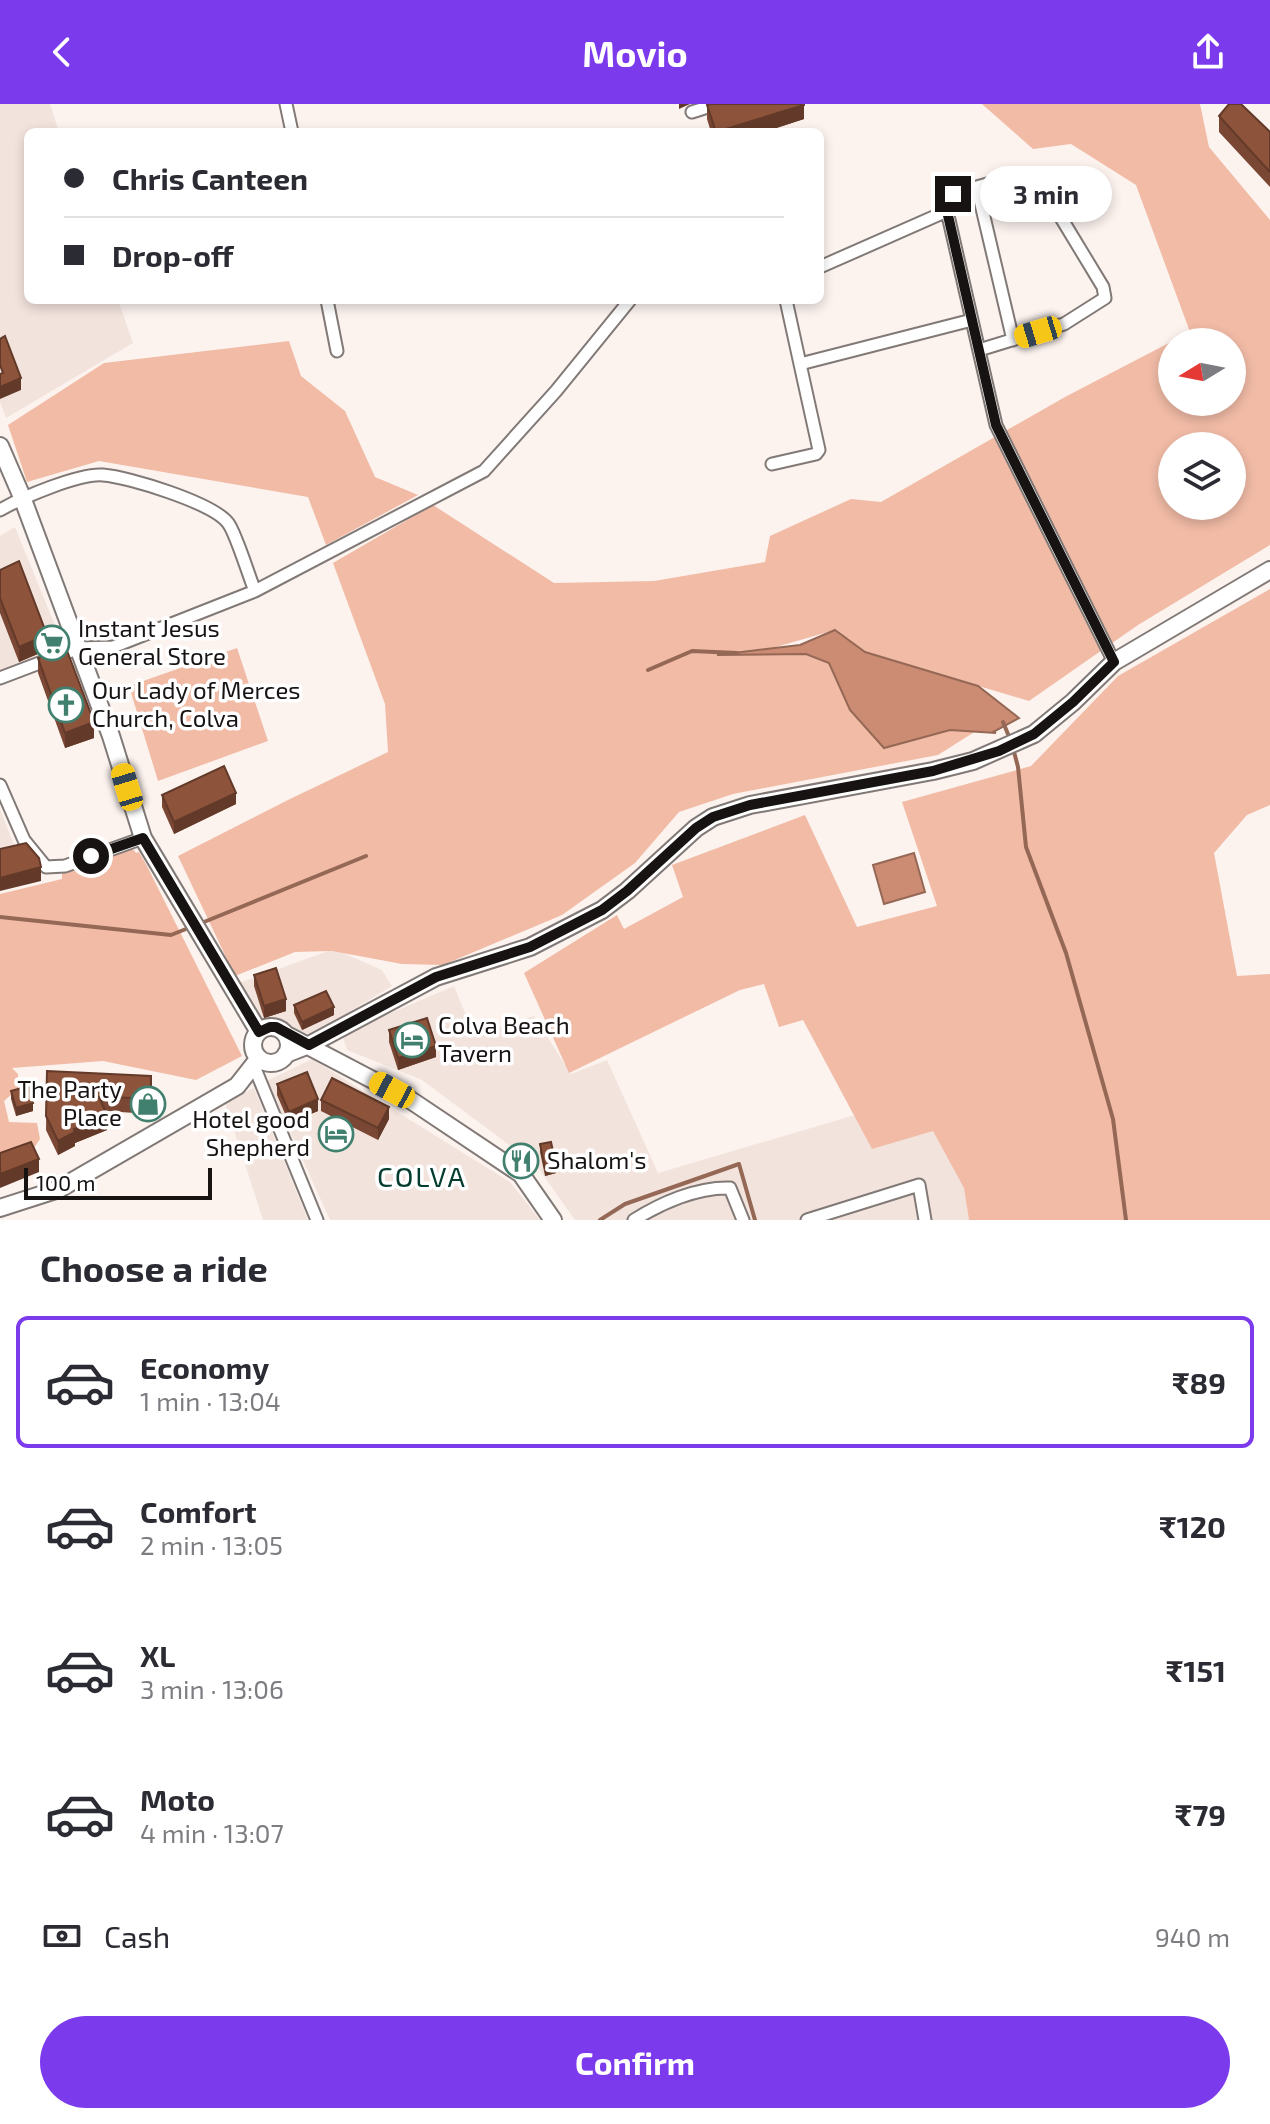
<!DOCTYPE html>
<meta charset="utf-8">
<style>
body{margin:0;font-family:"Exo 2",sans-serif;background:#f7f7f7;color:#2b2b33;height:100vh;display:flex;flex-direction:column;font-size:30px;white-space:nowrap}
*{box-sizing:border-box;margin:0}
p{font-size:26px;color:#7c7c81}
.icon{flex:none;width:44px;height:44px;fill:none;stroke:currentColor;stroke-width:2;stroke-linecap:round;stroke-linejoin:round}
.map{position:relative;height:1116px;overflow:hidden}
.drawer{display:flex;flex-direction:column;background:#fff;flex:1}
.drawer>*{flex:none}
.guide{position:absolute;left:24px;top:24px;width:800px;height:176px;border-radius:12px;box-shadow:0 4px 12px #0003;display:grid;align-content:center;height:176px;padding:0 40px;background:#fff}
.needle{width:52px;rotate:260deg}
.tools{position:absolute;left:1158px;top:224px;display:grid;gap:16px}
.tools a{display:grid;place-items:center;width:88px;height:88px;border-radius:50%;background:#fff;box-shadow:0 4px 12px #0003;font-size:40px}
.scale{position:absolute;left:24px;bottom:20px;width:188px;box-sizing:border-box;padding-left:8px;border:4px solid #161312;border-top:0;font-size:22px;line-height:28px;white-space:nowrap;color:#161312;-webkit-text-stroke:6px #fff;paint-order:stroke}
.end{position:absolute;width:36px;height:36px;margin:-18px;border:10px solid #161312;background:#fff;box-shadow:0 0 0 4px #fff}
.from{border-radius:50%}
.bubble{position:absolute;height:56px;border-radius:28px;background:#fff;box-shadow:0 4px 12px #0003;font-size:26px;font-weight:700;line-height:56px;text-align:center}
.car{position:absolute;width:24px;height:48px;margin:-24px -12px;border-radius:10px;box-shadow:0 0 6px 2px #0007;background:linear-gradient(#f5c518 24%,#345 0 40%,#f5c518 0 76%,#345 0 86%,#f5c518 0)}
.guide b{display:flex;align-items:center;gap:28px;height:76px;font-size:30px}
.guide b+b{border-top:2px solid #e1e1e2}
.guide i{width:20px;height:20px;background:#2b2b33}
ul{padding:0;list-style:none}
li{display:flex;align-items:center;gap:24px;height:132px;margin:0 16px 12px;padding:0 24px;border:4px solid transparent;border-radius:12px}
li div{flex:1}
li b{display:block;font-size:30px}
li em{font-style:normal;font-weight:700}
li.current{border-color:#7c3aed}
li>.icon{width:72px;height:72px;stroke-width:1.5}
h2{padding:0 40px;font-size:36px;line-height:96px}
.pay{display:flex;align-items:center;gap:20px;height:88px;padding:0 40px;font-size:30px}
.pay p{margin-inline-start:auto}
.primary-button{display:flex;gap:16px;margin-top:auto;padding:16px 40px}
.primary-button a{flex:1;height:92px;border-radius:48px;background:#7c3aed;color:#fff;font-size:32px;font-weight:700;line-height:92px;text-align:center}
header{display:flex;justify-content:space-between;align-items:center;height:104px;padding:0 40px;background:#7c3aed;color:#fff;font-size:36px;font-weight:700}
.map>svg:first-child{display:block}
</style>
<header><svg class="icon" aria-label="back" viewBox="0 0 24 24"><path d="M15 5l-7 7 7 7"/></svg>Movio<svg class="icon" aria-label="share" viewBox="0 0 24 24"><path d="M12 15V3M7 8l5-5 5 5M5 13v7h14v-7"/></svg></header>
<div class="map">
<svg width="1270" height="1116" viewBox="0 0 1270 1116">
<rect width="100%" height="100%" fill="#fcf3ef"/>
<!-- built -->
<path fill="#f3e3dd" d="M 0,0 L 50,0 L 59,28 L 28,28 L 28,196 L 118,196 L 133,239 L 6,314 L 0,298 Z
M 15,423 L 65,546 L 0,570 L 0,432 Z
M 0,705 L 16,746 L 0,750 Z
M 334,845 L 382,866 L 392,882 L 311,931 L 259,912 L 239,879 Z
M 454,882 L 474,931 L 534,912 L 571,970 L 607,956 L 658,1069 L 855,1011 L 872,1045 L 933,1026 L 965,1084 L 969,1116 L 575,1116 L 536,1061 L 422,976 L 347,946 L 342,930 Z
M 312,955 L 510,1078 L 540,1116 L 330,1116 L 267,977 Z
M 254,984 L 308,1116 L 263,1116 L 225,998 Z"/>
<!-- green -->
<path fill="#f1bba6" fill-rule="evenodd" d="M 982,0 L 1200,0 L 1209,43 L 1270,116 L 1270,441 L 1138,521 L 1029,597 L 865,548 L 835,526 L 755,549 L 806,550 L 829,559 L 850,606 L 884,644 L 950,626 L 976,627 L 938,651 L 733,690 L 679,708 L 635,759 L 562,811 L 443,861 L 402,860 L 332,847 L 295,848 L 235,872 L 178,752 L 290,695 L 388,648 L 385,600 L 333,459 L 433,401 L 554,479 L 654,477 L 765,458 L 770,432 L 851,395 L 881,398 L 1065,293 L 1190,228 L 1136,81 L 1071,40 L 1033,45 ZM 1172,238 L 1232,238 L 1232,298 L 1172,298 ZM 1172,342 L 1232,342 L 1232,402 L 1172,402 Z
M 289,237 L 301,272 L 345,307 L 375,373 L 418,391 L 326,441 L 308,393 L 99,357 L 27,378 L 8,321 L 104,259 Z
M 1270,485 L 1270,701 L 1247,711 L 1214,749 L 1237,872 L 1270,870 L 1270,1116 L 969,1116 L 964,1084 L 933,1027 L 872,1045 L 803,916 L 779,923 L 764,880 L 740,886 L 569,969 L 524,869 L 617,811 L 624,825 L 683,793 L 672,761 L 805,711 L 857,823 L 937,802 L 902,698 L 1031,662 L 1118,572 Z
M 237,544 L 268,637 L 158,677 L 129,582 Z
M 130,741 L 136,749 L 139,748 L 147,762 L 242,952 L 196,976 L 103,957 L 12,964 L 18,970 L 18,985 L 4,997 L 9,1018 L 37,1019 L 40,1035 L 34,1044 L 0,1051 L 0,790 L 62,775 L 62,768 Z"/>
<!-- water -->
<path fill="#cc8c73" stroke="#956856" stroke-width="2" d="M 835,526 L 865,548 L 978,582 L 1019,614 L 993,628 L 996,629 L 950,626 L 884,644 L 850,606 L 829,559 L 806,550 L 717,551 L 800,541 Z
M 914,749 L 925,788 L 884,800 L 873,761 Z"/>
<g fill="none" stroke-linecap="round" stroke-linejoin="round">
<!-- stream -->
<path stroke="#956856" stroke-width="4" d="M 648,566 L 692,547 L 737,549
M 1003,618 L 1010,635
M 1013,644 L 1018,663 L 1026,743 L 1066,849 L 1113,1015 L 1126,1116
M 0,813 L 171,831 L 191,823
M 199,820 L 366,752
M 600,1116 L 625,1100 L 739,1060 L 755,1116"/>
<!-- street casing -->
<g stroke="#817976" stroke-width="15">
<path id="street" d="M 286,0 L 292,28
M 692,8 L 717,0
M 977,83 L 1013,236
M 947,107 L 953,90 L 994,78
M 820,163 L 947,107 L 996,321 L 1114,558
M 327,196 L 337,247
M 786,196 L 800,260 L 972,216
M 979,246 L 1064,220 L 1105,194 L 1103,183 L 1060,112
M 772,360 L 816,350 L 819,346 L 800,260
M 0,406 C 21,394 79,369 103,371 C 129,373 213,399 228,419 C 236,429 249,473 255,487
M 0,574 L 79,544 L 113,543 L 255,487 L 484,367 L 556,287 L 630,196
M 0,681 L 24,736 L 46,763 L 65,762 L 143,734
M 254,962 L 317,1116
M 634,1116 C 661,1099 697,1083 730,1084 L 743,1116
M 807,1116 L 919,1081 L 925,1116"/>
</g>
<!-- secondary casing -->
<g stroke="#817976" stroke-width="20">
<path id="secondary" d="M 0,342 L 22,393 L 111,632 L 143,734 L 259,928
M253 941a18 18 0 1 1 36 0a18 18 0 1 1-36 0Z
M 285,930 L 409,995 L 521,1070 L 553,1116
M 286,950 L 309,941 L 436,873 L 530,843 L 602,806 L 627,787 L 696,724 L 713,713 L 750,701 L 933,667 L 973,657 L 1034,630 L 1073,598 L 1114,558 L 1270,466
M 0,1104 L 59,1085 L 237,982 L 259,954"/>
</g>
<!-- street -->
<use href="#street" stroke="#fff" stroke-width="11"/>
<!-- secondary -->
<use href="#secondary" stroke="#fff" stroke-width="16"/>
</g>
<!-- wall -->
<path fill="#794733" d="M 707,1 L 804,15 L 764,28 L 711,28 L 707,15 Z
M 1219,12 L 1270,28 L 1270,83 L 1219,28 Z
M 0,466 L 47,546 L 19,558 L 0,509 Z
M 38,554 L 94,634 L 65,644 L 38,569 Z
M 162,691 L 236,700 L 174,730 L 162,703 Z
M 254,871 L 286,907 L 264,914 L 254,882 Z
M 294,901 L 334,911 L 302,926 L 294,909 Z
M 389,926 L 436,953 L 398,966 L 389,938 Z
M 47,967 L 151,972 L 151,1000 L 135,1009 L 105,1007 L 107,1026 L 75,1039 L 75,1042 L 58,1051 L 46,1026 Z
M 277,980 L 318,1007 L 289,1019 L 277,991 Z
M 11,987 L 33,1007 L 16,1012 L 11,995 Z
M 321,996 L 389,1015 L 378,1036 L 321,1007 Z
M 540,1040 L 556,1069 L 545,1072 L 540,1048 Z"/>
<!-- shaded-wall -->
<path fill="#633a29" d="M 679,0 L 690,0 L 679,5 Z
M 804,1 L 804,15 L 764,28 L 719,28 Z
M 21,274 L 21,286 L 0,295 L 0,283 Z
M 47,531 L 47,546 L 19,558 L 19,543 Z
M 94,618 L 94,634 L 65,644 L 65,629 Z
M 236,689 L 236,700 L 174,730 L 174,718 Z
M 41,763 L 41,777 L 0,787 L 0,774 Z
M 286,895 L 286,907 L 264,914 L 264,902 Z
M 334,903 L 334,911 L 302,926 L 302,918 Z
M 436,942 L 436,953 L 398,966 L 398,954 Z
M 151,986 L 151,1000 L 135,1009 L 135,994 Z
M 318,995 L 318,1007 L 289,1019 L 289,1008 Z
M 33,999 L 33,1007 L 16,1012 L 16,1004 Z
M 389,1003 L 389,1015 L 378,1036 L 378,1024 Z
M 107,1011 L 107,1026 L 75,1039 L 75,1042 L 58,1051 L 58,1037 L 74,1025 Z
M 39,1055 L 39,1068 L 0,1084 L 0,1070 Z
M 556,1061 L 556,1069 L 545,1072 L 545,1064 Z"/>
<!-- building -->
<path fill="#8d533b" stroke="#633a29" stroke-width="2" d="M 711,0 L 804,0 L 804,1 L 716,28 L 707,1 Z
M 1229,0 L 1241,0 L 1270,28 L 1270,68 L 1219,12 Z
M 5,232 L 21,274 L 0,283 L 0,270 L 3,269 L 0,261 L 0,235 Z
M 19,457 L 47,531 L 19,543 L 0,494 L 0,466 Z
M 66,544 L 94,618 L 65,629 L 38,554 Z
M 224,662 L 236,689 L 174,718 L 162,691 Z
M 26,739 L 39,754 L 41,763 L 0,774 L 0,745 Z
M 276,864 L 286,895 L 264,902 L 254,871 Z
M 326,887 L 334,903 L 302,918 L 294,901 Z
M 427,914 L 436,942 L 398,954 L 389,926 Z
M 47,967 L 151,972 L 151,986 L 135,994 L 99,993 L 107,1011 L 74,1025 L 75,1028 L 58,1037 L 46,1012 Z
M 307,968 L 318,995 L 289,1008 L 277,980 Z
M 332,974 L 389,1003 L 378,1024 L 321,996 Z
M 29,982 L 33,999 L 16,1004 L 11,987 Z
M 31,1038 L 39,1055 L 0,1070 L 0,1049 Z
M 551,1038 L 556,1061 L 545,1064 L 540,1040 Z"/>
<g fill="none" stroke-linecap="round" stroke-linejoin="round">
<!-- route -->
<path stroke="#161312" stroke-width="10" d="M 91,752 L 143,734 L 259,928 L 270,923 L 276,923 L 309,941 L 436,873 L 530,843 L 602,806 L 627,787 L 696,724 L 713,713 L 750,701 L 933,667 L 999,647 L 1034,630 L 1073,598 L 1114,558 L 996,321 L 947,107 L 953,90"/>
</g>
<!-- icons -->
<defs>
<g id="supermarket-ring" transform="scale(1.8)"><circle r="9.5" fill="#fff" stroke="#41806e" stroke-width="1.5"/><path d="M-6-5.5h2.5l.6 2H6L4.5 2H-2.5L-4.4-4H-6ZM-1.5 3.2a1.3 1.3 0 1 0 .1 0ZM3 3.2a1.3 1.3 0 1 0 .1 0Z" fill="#41806e"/></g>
<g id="church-ring" transform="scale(1.8)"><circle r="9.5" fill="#fff" stroke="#41806e" stroke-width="1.5"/><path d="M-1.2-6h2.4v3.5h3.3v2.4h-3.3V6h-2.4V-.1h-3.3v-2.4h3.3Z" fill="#41806e"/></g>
<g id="hotel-ring" transform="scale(1.8)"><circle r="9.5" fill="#fff" stroke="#41806e" stroke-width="1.5"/><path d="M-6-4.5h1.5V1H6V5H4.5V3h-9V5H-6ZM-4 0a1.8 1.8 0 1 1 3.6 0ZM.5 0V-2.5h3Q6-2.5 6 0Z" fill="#41806e"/></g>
<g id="shop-ring" transform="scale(1.8)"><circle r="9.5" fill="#fff" stroke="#41806e" stroke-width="1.5"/><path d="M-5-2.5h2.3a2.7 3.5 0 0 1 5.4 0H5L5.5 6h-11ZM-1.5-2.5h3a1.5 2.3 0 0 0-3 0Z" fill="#41806e"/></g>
<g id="restaurant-ring" transform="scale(1.8)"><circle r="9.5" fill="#fff" stroke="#41806e" stroke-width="1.5"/><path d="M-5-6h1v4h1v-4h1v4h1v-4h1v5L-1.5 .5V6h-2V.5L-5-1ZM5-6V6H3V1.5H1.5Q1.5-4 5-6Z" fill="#41806e"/></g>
</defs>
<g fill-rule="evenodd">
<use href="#supermarket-ring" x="52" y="539"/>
<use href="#church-ring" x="66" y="601"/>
<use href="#hotel-ring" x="412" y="936"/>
<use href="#shop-ring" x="148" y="1000"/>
<use href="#hotel-ring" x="336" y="1030"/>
<use href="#restaurant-ring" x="521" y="1057"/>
</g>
<g text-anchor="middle" stroke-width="7" stroke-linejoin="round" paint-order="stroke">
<!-- poi labels -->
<g font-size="24" fill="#161312" stroke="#fff" text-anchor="start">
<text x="78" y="533">Instant Jesus<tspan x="78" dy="28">General Store</tspan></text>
<text x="92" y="595">Our Lady of Merces<tspan x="92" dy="28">Church, Colva</tspan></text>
<text x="438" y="930">Colva Beach<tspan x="438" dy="28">Tavern</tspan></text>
<text x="122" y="994" text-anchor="end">The Party<tspan x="122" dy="28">Place</tspan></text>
<text x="310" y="1024" text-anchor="end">Hotel good<tspan x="310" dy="28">Shepherd</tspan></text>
<text x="547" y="1065">Shalom's</text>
</g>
<!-- quarter labels -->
<g font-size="28" letter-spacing="2" fill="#043d30" stroke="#fff">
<text x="422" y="1083">COLVA</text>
</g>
</g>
</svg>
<div class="tools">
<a><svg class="needle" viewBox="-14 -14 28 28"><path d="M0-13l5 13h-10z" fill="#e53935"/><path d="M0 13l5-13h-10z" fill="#7c7c81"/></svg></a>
<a><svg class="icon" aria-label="layers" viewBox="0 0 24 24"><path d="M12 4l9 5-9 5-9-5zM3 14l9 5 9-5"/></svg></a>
</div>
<div class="scale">100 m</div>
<i class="end from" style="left:91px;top:752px"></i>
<i class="end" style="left:953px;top:90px"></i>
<div class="bubble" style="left:980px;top:62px;width:132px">3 min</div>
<i class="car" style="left:1038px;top:228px;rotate:253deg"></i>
<i class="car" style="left:127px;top:683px;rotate:343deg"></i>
<i class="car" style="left:392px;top:986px;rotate:298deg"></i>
<div class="guide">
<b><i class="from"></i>Chris Canteen</b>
<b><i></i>Drop-off</b>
</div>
</div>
<section class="drawer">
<h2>Choose a ride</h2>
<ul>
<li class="current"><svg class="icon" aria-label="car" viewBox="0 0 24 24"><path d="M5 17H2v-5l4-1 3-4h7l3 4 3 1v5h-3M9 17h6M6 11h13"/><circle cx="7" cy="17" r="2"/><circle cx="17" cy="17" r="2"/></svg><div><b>Economy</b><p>1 min · 13:04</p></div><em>₹89</em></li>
<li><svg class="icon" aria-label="car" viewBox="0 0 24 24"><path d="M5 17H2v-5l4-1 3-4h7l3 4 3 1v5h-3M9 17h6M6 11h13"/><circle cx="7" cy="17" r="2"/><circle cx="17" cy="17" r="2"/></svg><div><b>Comfort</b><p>2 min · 13:05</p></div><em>₹120</em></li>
<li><svg class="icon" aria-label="car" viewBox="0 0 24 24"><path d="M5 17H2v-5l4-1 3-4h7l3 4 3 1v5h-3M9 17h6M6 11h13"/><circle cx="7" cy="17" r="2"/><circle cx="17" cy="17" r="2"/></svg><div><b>XL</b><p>3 min · 13:06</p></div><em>₹151</em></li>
<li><svg class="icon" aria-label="car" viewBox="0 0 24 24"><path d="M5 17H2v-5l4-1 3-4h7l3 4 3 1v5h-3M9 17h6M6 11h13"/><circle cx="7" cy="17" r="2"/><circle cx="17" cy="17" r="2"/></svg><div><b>Moto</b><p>4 min · 13:07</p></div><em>₹79</em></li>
</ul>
<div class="pay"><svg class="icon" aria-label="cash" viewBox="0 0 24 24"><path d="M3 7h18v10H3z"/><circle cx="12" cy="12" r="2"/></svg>Cash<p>940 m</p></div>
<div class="primary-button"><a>Confirm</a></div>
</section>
